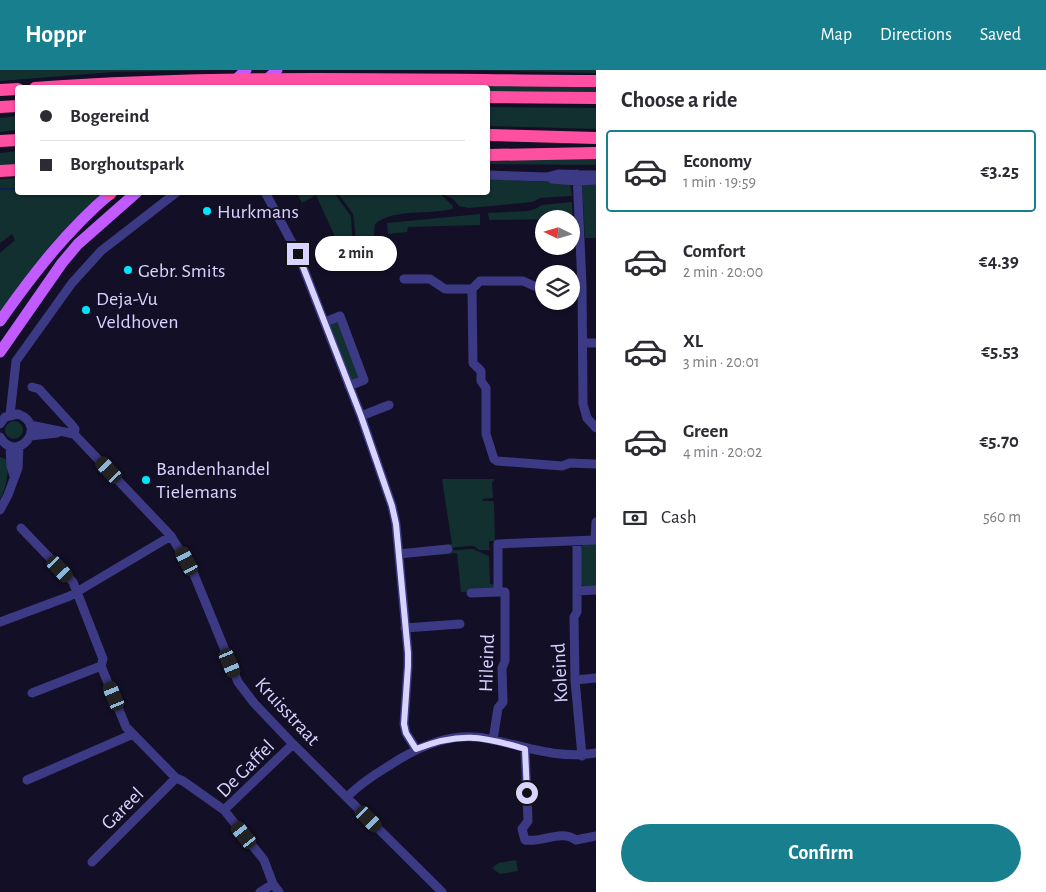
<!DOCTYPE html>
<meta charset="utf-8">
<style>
body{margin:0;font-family:"Alegreya Sans",sans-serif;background:#f7f7f7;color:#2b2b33;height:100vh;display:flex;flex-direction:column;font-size:19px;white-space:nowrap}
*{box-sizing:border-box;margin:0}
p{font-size:16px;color:#7c7c81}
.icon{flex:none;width:28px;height:28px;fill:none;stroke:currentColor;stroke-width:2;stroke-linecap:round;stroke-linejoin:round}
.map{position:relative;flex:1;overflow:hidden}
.sheet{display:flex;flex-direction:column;background:#fff;width:450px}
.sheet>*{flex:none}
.top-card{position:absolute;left:15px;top:15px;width:475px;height:110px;border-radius:5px;box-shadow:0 1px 4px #0004;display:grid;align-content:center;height:110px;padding:0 25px;background:#fff}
.needle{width:32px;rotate:275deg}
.controls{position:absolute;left:535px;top:140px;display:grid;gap:10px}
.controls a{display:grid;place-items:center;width:45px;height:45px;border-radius:50%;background:#fff;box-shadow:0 1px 4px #0004;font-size:25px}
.end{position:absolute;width:22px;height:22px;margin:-11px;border:6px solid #d9d4ff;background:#111;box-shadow:0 0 0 2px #111}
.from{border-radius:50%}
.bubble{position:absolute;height:35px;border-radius:18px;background:#fff;box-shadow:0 1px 4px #0004;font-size:16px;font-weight:600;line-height:35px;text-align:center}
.car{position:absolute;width:15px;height:30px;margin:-15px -8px;border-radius:6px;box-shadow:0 0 4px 1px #0007;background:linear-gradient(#222 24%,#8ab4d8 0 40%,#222 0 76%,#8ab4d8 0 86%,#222 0)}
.top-card b{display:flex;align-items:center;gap:18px;height:48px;font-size:19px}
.top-card b+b{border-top:1px solid #e1e1e2}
.top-card i{width:12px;height:12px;background:#2b2b33}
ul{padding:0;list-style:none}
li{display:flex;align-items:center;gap:15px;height:82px;margin:0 10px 8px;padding:0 15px;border:2px solid transparent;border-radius:5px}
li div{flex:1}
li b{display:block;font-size:19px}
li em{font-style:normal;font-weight:600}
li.current{border-color:#187f8f}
li>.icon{width:45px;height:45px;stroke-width:1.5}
h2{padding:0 25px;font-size:22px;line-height:60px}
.pay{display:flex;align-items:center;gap:12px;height:55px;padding:0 25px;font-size:19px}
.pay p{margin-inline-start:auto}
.cta{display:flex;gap:10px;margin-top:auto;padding:10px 25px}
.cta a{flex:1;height:58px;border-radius:30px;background:#187f8f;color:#fff;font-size:20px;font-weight:600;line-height:58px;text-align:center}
header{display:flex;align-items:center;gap:30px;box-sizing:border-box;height:70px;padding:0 25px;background:#187f8f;color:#fff}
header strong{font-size:24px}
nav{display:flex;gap:28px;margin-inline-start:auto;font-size:18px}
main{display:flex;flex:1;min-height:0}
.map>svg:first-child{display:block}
</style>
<header>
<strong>Hoppr</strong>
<nav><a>Map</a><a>Directions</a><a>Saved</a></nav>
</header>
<main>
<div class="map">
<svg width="596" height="822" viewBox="0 0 596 822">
<rect width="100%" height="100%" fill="#130f26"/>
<!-- green -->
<path fill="#12302f" d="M 0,0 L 213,0 L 114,2 L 0,11 Z
M 463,0 L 596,0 L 596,3 Z
M 282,14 L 596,16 L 596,22 L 488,21 L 488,18 L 278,18 Z
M 488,37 L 596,38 L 596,59 L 488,56 Z
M 17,46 L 17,60 L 0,62 L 0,48 Z
M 17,81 L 17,96 L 0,96 L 0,83 Z
M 596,85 L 596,95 L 488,94 L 488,86 Z
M 17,108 L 18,122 L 103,123 L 0,245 L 0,183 L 15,170 L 12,164 L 0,173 L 0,109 Z
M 488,109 L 570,113 L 572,126 L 540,128 L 533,132 L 469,138 L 459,136 L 453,129 L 441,123 L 488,122 Z
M 582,112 L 596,112 L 596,168 L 585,168 Z
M 297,123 L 334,123 L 351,146 L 354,193 L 338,201 L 326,175 L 336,169 L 316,125 L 302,133 Z
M 338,123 L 439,123 L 453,136 L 452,139 C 430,145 393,138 375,154 L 372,180 L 367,185 L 364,184 L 356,169 L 353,144 Z
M 572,132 L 573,159 L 571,159 L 571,149 L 489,150 L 488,143 L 528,141 L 535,139 L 542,135 Z
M 480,144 L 480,155 L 408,157 L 407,162 L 388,164 L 387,153 Z
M 336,251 L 339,252 L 360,308 L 356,310 L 351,310 L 330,255 L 332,252 Z
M5 360a9 9 0 1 1 18 0a9 9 0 1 1-18 0Z
M 0,387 L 8,390 C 8,405 7,416 0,429 Z
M 442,409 L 495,409 L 492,412 L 493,428 L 482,429 L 483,431 L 493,431 L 494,434 L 495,471 L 489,471 L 489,478 L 491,480 L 479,480 L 474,476 L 469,476 L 438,479 L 437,476 L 452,474 Z
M 596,472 L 596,516 L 583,516 L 580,513 L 579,479 L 582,479 L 582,473 Z
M 473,479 L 489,486 L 490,514 L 496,515 L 496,521 L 461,522 L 457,483 L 438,485 L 438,481 Z
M 516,790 L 518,801 L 500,804 L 492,798 L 498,793 Z"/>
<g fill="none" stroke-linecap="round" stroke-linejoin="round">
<!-- stream -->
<path stroke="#0c2248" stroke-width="2.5" d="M 0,119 L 18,119"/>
<!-- minor -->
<path stroke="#3d3a85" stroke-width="9" d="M 577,104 L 582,215 L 583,334 L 587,348 L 596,358
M 488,105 L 547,107 L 558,104 L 596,105
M 552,109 L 577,111 L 596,110
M 265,122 L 298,184 L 322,246 L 361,346 L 392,436 L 396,454 L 408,583 L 408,596 L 404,654 L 406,663 L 416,679
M 404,209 L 430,209 L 445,219 L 472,219
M 571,215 L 582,215
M 544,216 L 534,216 L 523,211 L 480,211 L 472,219 L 473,293 L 481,301 L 481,311 L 486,318 L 486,364 L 494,389 L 497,391 L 562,396 L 570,393 L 595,394
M 325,252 L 340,246 L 364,310 L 349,316
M 583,273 L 596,273
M 32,317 L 39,319 L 71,354 L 75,359 L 74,364
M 10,345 L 16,291 L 72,213 L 101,181 L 177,122
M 361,346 L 389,335
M 0,354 L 5,347 L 18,344 C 50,356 16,395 0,367
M 30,355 L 74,364 L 171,466 L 193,502 L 238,612 L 254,633 L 293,674 L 442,822
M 30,366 L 57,363
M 10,376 L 11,396 L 14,406
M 0,440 L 8,425 L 18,398 L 19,376
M 21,458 L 73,512 L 103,589 L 101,596 L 126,657 L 176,708 L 183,711 L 224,740 L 264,790 L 273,814 L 279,822
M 577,471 L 577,542 L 574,547 L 575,610 L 582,686
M 399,484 L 448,479
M 577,521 L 596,520
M 471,523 L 498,522
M 0,552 L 70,526 L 171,466
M 405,558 L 460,554
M 575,610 L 596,608
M 32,623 L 101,596
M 493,670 L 498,638 L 503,632 L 502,598 L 505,591 L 505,522 L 498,522 L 498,474 L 595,470 L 596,452
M 525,679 L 528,751 L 522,759 L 525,770 C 542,773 561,759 576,770 L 596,766
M 27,710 L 133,664
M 347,727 C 359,715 372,706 387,697 C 420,675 454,660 494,670 C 529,678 560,689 596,683
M 224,740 L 293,674
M 92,792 L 176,708
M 260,822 L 273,814"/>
<!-- major -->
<path stroke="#c25bff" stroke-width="11" d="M 227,18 L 246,0
M 258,18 L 277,0
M 0,251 C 33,204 67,160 112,122
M 0,282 L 62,193 L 78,174 L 137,122"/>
<!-- highway -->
<path stroke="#ff4fa3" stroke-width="12" d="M 35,18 C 222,4 409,10 596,11
M 0,20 L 18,19
M 488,27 L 596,28
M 0,37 L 18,36
M 488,65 L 596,68
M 0,71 L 18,70
M 488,85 L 596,83
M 0,101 L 18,100
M 110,122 L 110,124"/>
</g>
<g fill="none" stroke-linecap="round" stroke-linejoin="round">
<!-- route -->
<path stroke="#d9d4ff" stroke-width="6" d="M 298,184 L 361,346 L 392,436 L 396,454 L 408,583 L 408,596 L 404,654 L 406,663 L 416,679 C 459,662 482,666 525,679 L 527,723"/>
</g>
<!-- markers -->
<g fill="#00e5ff" stroke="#130f26" stroke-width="2">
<circle cx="207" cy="141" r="5"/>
<circle cx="128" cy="200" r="5"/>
<circle cx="86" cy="240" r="5"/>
<circle cx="146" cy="410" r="5"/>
</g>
<g text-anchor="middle" stroke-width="4" stroke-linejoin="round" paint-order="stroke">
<!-- poi labels -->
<g font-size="20" fill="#d9d4ff" stroke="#130f26" text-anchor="start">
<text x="217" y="148">Hurkmans</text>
<text x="138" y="207">Gebr. Smits</text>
<text x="96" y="235">Deja-Vu<tspan x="96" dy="23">Veldhoven</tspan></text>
<text x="156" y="405">Bandenhandel<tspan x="156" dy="23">Tielemans</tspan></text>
</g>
<!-- street labels -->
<g font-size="20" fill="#d9d4ff" stroke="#130f26">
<text transform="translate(486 593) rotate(-88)" y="7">Hileind</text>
<text transform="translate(559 603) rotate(-93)" y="7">Koleind</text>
<text transform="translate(288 641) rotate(47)" y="7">Kruisstraat</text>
<text transform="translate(245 698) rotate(-45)" y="7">De Gaffel</text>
<text transform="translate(122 738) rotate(-45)" y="7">Gareel</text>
</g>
</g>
</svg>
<div class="controls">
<a><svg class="needle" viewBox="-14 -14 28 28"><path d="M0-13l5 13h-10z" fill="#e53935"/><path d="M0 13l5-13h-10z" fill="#7c7c81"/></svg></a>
<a><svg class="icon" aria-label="layers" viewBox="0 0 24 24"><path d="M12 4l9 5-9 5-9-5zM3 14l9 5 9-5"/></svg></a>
</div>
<i class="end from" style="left:527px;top:723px"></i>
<i class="end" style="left:298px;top:184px"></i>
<div class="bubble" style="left:315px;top:166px;width:82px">2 min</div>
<i class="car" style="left:109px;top:400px;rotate:317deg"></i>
<i class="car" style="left:187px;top:491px;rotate:332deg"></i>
<i class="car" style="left:60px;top:499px;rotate:137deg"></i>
<i class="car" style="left:230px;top:593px;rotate:157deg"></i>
<i class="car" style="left:114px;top:626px;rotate:337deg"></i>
<i class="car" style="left:369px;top:749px;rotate:135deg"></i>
<i class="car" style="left:244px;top:765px;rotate:321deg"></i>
<div class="top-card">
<b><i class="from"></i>Bogereind</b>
<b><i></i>Borghoutspark</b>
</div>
</div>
<section class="sheet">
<h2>Choose a ride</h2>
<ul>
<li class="current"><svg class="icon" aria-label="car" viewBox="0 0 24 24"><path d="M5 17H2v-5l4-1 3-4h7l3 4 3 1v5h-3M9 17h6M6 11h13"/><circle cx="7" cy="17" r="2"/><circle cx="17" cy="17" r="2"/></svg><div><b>Economy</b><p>1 min · 19:59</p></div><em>€3.25</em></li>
<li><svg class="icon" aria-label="car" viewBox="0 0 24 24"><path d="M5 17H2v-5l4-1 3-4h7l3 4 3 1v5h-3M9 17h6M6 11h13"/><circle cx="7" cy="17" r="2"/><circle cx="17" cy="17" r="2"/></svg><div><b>Comfort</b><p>2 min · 20:00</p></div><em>€4.39</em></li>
<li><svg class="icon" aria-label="car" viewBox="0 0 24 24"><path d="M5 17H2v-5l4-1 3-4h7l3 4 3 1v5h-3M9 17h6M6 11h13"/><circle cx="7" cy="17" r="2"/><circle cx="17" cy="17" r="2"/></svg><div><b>XL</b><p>3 min · 20:01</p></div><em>€5.53</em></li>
<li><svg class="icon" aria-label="car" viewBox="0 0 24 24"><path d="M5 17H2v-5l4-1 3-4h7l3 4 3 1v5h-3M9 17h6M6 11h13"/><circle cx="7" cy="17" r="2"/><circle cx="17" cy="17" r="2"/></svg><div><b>Green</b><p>4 min · 20:02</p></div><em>€5.70</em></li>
</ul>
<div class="pay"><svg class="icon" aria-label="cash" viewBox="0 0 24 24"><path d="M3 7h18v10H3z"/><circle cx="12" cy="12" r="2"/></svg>Cash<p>560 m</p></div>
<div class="cta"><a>Confirm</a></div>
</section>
</main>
